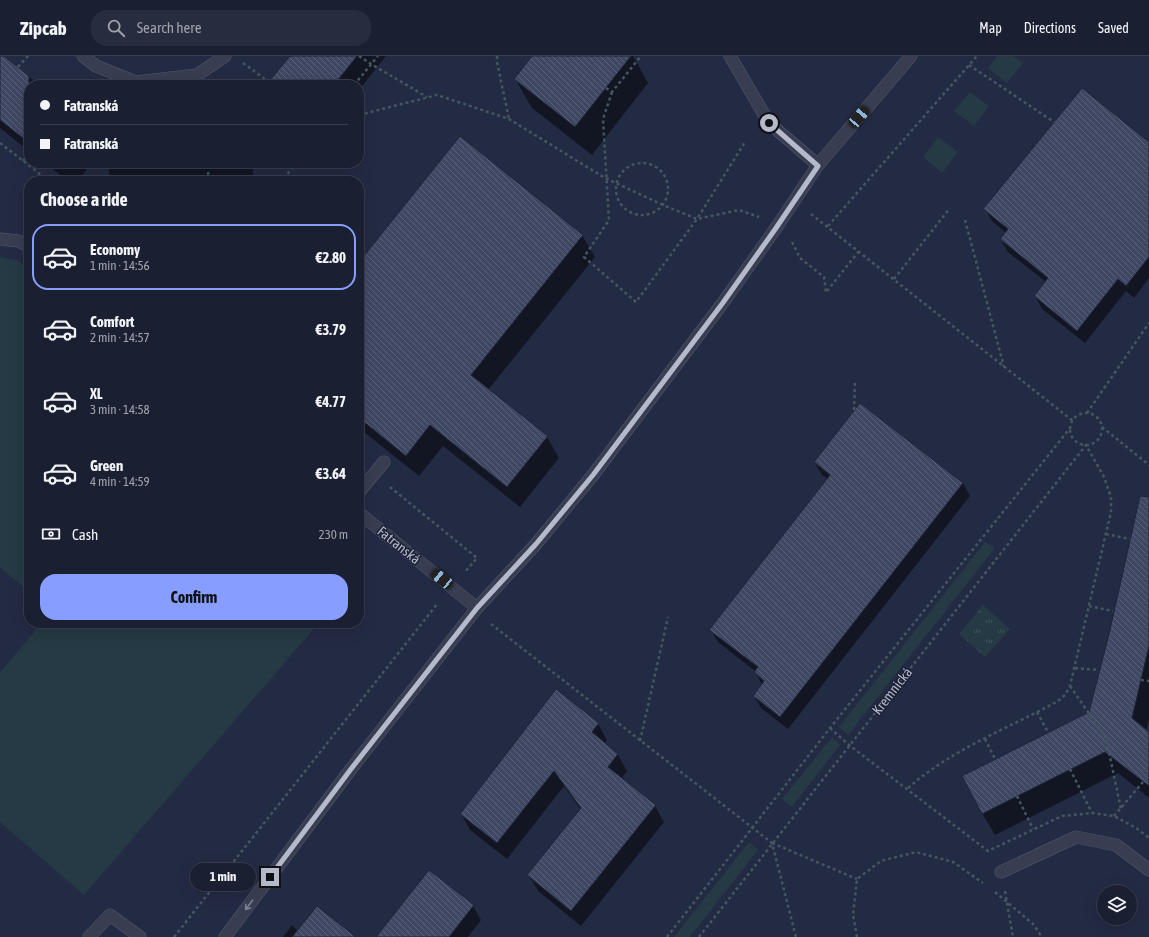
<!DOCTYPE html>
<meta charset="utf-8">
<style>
body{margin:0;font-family:"Asap Condensed",sans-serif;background:#272d3e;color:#f1f3f6;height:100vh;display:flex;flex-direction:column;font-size:15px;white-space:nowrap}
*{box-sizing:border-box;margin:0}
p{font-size:13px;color:#9fa3ac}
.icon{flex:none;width:22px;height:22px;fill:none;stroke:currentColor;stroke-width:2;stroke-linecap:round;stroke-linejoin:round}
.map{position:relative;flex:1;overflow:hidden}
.panel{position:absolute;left:24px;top:120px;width:340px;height:452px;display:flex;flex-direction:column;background:#1a2032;border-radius:16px;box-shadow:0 4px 16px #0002,0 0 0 1px #383e4d}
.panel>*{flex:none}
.hud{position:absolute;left:24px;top:24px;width:340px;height:88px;border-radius:16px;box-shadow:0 4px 16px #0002,0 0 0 1px #383e4d;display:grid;align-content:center;height:88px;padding:0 16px;background:#1a2032}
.fabs{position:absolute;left:1097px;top:829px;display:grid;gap:8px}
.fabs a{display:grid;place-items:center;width:40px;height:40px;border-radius:50%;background:#1a2032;box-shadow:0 4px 16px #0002,0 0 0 1px #383e4d;font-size:20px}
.end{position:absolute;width:18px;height:18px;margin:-9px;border:5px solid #b5b9cc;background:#111;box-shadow:0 0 0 2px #111}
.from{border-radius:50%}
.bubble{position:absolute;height:28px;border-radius:14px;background:#1a2032;box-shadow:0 4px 16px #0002,0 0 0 1px #383e4d;font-size:13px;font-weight:700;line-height:28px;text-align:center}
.car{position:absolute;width:12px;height:24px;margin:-12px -6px;border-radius:5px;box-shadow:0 0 3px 1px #0007;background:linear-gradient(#222 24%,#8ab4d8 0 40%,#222 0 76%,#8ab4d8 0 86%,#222 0)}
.hud b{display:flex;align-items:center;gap:14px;height:38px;font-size:15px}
.hud b+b{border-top:1px solid #383e4d}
.hud i{width:10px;height:10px;background:#f1f3f6}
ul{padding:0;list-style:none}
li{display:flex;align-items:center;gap:12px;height:66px;margin:0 8px 6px;padding:0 8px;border:2px solid transparent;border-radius:16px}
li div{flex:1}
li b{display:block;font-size:15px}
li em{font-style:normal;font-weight:700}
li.selected{border-color:#879dff}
li>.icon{width:36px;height:36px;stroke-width:1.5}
h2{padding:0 16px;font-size:18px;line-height:48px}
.pay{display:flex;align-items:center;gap:10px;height:44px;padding:0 16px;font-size:15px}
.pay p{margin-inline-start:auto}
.button{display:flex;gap:8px;margin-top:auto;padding:8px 16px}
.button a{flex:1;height:46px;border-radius:16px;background:#879dff;color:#111;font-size:16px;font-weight:700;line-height:46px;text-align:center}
header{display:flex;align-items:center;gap:24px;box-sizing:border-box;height:56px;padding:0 20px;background:#1a2032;border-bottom:1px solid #383e4d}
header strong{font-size:19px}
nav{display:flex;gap:22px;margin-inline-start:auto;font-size:14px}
.search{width:280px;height:36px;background:#272d3e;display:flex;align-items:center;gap:10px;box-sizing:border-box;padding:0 14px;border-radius:16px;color:#9fa3ac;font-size:15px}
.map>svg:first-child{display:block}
</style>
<header>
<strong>Zipcab</strong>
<div class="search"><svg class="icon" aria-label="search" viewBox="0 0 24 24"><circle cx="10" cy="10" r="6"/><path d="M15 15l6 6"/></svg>Search here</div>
<nav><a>Map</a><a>Directions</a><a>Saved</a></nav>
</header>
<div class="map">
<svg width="1149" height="881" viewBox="0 0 1149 881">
<defs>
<pattern id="park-tufts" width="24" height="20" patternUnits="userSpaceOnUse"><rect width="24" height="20" fill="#253a44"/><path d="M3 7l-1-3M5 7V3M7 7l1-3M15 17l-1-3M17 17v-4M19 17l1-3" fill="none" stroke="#42545e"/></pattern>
<pattern id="building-back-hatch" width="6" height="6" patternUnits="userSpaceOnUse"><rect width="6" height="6" fill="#404763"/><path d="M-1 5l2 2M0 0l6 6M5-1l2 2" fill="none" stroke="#595f78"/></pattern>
</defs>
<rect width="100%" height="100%" fill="#232a43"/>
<!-- grass -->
<path fill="#253a44" d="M 997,0 L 1013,0 L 1023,7 L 1007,27 L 988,12 Z
M 970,36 L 989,50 L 974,70 L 954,55 Z
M 938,81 L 958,96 L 942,117 L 923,101 Z
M 0,201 L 17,204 L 29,214 L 29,536 L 0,511 Z
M 985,486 L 995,492 L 848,679 L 839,671 Z
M 42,567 L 319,567 L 84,839 L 0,766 L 0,616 Z
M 832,681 L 840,689 L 792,751 L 782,743 Z
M 749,786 L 758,794 L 690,881 L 674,881 Z"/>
<!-- park -->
<path fill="url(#park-tufts)" d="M 983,549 L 1010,573 L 985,601 L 959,578 Z"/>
<!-- shadow -->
<path fill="#0007" d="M 0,0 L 2,0 L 39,29 L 29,29 L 29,95 L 0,72 Z
M 291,0 L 386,0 L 359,34 L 359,29 L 268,29 Z
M 533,0 L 633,0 L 648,27 L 592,99 L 532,52 L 515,23 Z
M 1149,87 L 1149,222 L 1134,242 L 1126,235 L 1085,287 L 1042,253 L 1035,240 L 1046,226 L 1008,196 L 1001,184 L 1006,177 L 992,165 L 985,153 Z
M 45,107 L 92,107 L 78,125 L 68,125 Z
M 108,107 L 252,107 L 254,125 L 110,125 Z
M 582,179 L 595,201 L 488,334 L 547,381 L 559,402 L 520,451 L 443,390 L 419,420 L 359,372 L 359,208 Z
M 860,348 L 963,427 L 970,440 L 788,673 L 761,652 L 754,640 L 762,629 L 755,615 L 718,586 L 711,574 L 828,423 L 822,419 L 815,407 Z
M 1140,445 L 1149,447 L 1149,663 L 1146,675 L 1149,677 L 1149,742 L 1118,717 L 995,779 L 982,757 L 1090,657 Z
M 598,668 L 607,684 L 604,688 L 618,699 L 627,715 L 621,723 L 655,750 L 664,766 L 581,870 L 538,835 L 529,819 L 581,754 L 564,730 L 507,803 L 470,774 L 461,758 Z
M 473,850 L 481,864 L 468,881 L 377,881 Z
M 292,869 L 298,875 L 354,881 L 283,881 Z"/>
<!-- building -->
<path fill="url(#building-back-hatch)" stroke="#1e2439" d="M 0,0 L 4,0 L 29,20 L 29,87 L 0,64 Z
M 290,0 L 357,0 L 334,29 L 266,29 Z
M 532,0 L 631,0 L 575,71 L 514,23 Z
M 1082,32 L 1149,86 L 1149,201 L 1126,230 L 1118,223 L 1077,275 L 1034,240 L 1048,222 L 1000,183 L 1008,173 L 983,153 Z
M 460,80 L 583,179 L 471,319 L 548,380 L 507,431 L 430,369 L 406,400 L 359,362 L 359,206 Z
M 860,347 L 963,427 L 780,661 L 753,640 L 764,625 L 754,616 L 758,611 L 709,574 L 830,419 L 814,406 Z
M 1140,440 L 1149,441 L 1149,590 L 1132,662 L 1149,676 L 1149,730 L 1105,696 L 982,758 L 962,720 L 1089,656 L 1109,578 Z
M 556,633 L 599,667 L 592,676 L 618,698 L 608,711 L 656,749 L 571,855 L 527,819 L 581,752 L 554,715 L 497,787 L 460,758 Z
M 429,814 L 474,849 L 449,881 L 376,881 Z
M 317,850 L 356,881 L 292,881 Z"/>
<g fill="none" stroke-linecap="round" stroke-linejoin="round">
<!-- service casing -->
<g stroke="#53586c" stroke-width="13">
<path id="service" d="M 359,436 L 384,406
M 89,881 L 110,859 L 140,881"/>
</g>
<!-- minor casing -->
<g stroke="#53586c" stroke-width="13">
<path id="minor" d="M 83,0 L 96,10 L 136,26 L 197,19 L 225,0
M 730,0 L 769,67 L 818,109
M 0,183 L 18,185 L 29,190
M 359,457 L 477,552
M 1001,816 L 1076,781 L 1116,789 L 1149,814
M 225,881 L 351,713 L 477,552 L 536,488 L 593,419 L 722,248 L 776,172 L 818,109 L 911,0"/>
</g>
<!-- path -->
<path stroke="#445760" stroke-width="2.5" stroke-dasharray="3 3" stroke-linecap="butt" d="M 359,0 L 371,8 L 427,41
M 497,0 L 497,6 L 509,63
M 243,7 L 269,26
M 969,9 L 1054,66
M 18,11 L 28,0
M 354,29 L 378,0
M 606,32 L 612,36 L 641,0
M 612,36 L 603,63 L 609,164 L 584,201 L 636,246 L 697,163 L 739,154 L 759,161
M 359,59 L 437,39 L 509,63 L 605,122 L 663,149 L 697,163 L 745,86
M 0,87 L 49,125
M 23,105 L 29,97
M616 133a26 26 0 1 1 52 0a26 26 0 1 1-52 0Z
M 208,116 L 209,125
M 148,123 L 148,125
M 260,125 L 285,122 L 295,107
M 811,158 L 1073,365
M 965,164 L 1004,311
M 828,170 L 977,0
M 792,186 L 800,202 L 824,221 L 826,236
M 894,223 L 950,152
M 827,235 L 859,195
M 854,354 L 855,324
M 1087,357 L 1149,267
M1070 373a16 16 0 1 1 32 0a16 16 0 1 1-32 0Z
M 1102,371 L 1149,409
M 390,431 L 477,502 L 465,516
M 1106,478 L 1130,483
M 1089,550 L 1113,555
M 491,568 L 772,787 L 796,881
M 1075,612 L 1099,614
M 1141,624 L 1149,625
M 1070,630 L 1106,682 L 1121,753
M 1037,656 L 1048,676
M 830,672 L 849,689 L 988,795 L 1062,760 L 1092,757 L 1114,760 L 1136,772 L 1149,782
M 985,683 L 995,703
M 640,685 L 668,561
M 1070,713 L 1092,757
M 1017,740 L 1033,773
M 1114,760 L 1143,726
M 772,787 L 857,823
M 1005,835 L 1013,881
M 995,836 L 1033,868 L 1042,881
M 174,881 L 438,547
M 667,881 L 830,672 L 1071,371
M 699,881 L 1086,389 L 1104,421 L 1111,441 L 1111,456 L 1070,630 L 1065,639 L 1058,645 C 1007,673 950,694 907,733
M 857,881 L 853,859 L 857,823 L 881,805 L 916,796 L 953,806 L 983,827"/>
<!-- service -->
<use href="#service" stroke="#383d52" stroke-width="12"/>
<!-- minor -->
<use href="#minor" stroke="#383d52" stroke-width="12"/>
</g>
<!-- one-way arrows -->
<defs><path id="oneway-shaft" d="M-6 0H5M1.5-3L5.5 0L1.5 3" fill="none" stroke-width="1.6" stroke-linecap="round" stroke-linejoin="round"/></defs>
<use stroke="#7d8195" href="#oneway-shaft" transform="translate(249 849) rotate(127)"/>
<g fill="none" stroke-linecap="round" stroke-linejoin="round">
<!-- route -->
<path stroke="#b5b9cc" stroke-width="5" d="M 270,821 L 351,713 L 477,552 L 536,488 L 593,419 L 722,248 L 776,172 L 818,110 L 769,67"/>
</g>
<g text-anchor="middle" stroke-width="3" stroke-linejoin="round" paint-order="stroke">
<!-- street labels -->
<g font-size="14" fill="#b5b9cc" stroke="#1c2237">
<text transform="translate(399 489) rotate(39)" y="5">Fatranská</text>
<text transform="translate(892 635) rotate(-52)" y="5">Kremnická</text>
</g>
</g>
</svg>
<div class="fabs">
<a><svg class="icon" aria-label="layers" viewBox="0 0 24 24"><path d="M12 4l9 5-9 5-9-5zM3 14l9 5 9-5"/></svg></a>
</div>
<i class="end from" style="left:769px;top:67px"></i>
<i class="end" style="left:270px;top:821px"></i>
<div class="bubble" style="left:190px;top:807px;width:66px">1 min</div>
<i class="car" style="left:859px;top:61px;rotate:40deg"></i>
<i class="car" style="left:442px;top:523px;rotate:309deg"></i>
<div class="hud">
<b><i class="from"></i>Fatranská</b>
<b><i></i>Fatranská</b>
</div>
<section class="panel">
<h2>Choose a ride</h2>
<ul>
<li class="selected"><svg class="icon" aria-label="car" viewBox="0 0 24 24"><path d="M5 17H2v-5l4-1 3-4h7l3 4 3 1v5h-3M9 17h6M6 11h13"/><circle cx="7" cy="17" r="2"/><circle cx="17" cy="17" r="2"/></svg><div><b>Economy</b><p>1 min · 14:56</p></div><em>€2.80</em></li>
<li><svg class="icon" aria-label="car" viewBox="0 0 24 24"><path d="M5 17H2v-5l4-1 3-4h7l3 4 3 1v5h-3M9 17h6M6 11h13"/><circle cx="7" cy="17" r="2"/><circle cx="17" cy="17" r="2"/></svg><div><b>Comfort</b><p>2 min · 14:57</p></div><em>€3.79</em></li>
<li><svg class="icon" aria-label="car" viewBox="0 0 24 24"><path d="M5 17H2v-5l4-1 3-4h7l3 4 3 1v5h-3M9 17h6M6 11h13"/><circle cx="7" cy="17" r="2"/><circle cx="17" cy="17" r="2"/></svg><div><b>XL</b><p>3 min · 14:58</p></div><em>€4.77</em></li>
<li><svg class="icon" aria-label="car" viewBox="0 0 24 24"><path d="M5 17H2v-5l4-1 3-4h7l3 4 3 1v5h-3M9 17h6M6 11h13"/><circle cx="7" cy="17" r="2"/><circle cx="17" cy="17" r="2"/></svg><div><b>Green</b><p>4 min · 14:59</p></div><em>€3.64</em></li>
</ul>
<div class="pay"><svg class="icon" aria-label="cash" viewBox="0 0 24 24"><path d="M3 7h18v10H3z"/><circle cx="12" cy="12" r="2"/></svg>Cash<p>230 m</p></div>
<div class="button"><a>Confirm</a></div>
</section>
</div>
